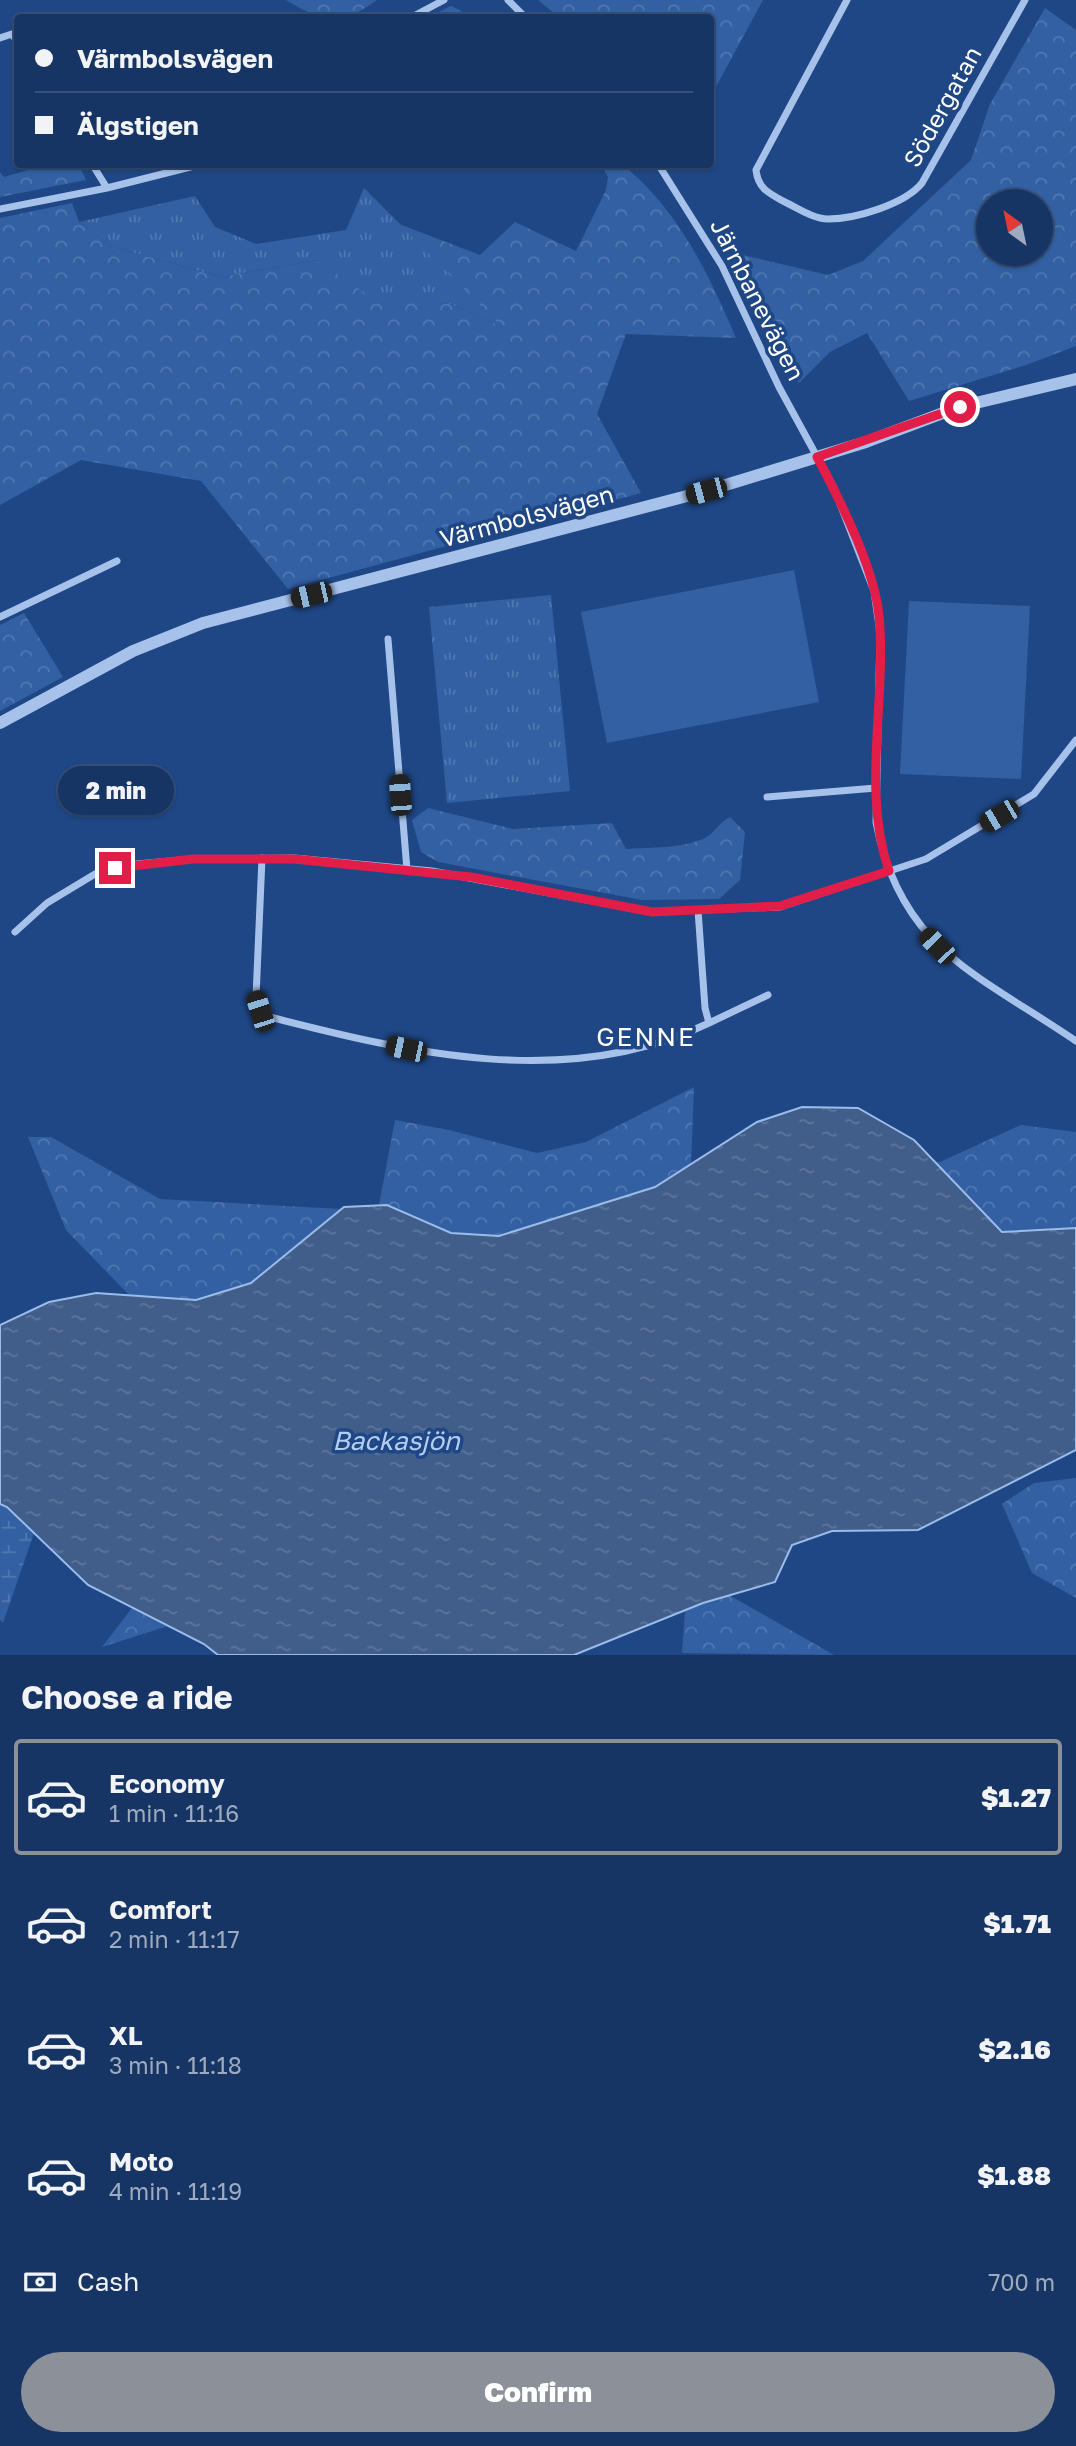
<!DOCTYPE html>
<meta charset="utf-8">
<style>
body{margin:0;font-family:"Golos Text",sans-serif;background:#203d6a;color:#f1f3f6;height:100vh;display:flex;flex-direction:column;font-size:26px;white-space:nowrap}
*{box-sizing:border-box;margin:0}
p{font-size:23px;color:#9eabbf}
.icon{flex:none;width:38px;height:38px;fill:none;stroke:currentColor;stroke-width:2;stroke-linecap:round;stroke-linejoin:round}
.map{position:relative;height:1655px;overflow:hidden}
.sheet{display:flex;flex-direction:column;background:#173564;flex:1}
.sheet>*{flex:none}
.hud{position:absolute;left:14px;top:14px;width:700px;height:154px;border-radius:7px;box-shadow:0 2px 5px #0004,0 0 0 2px #365078;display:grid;align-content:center;height:154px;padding:0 21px;background:#173564}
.needle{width:46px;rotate:327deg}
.controls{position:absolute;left:976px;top:189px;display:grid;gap:14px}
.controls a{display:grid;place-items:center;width:77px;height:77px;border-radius:50%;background:#173564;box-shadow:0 2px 5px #0004,0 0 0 2px #365078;font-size:35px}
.end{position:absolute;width:32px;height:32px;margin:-16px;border:9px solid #e11d48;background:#fff;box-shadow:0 0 0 4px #fff}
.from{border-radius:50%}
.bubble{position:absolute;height:49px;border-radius:24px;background:#173564;box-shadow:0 2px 5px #0004,0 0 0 2px #365078;font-size:23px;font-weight:800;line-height:49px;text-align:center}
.car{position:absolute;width:21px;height:42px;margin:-21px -10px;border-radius:9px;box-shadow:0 0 5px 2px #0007;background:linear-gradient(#222 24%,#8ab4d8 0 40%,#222 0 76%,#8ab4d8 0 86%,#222 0)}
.hud b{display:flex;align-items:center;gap:24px;height:66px;font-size:26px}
.hud b+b{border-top:2px solid #365078}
.hud i{width:18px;height:18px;background:#f1f3f6}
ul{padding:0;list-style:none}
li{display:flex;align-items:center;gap:21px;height:116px;margin:0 14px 10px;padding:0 7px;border:4px solid transparent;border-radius:7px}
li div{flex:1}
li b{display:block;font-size:26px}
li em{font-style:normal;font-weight:800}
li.on{border-color:#8c9099}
li>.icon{width:63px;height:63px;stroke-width:1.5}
h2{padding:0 21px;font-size:32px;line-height:84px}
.pay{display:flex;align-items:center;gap:18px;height:77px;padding:0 21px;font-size:26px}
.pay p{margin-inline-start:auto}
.action{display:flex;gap:14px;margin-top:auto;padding:14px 21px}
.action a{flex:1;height:80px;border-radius:42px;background:#8c9099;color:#fff;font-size:28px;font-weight:800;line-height:80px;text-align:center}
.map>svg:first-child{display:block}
</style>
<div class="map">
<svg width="1076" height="1655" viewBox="0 0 1076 1655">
<defs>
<pattern id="grass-tufts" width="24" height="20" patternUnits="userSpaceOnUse" patternTransform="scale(1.75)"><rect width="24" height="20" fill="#3260a3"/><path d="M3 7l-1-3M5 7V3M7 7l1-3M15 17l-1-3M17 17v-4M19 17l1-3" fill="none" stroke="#5178b1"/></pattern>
<pattern id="forest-crowns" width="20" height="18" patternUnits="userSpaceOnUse" patternTransform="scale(1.75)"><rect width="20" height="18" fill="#3260a3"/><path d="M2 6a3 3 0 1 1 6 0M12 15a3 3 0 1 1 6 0" fill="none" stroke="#5178b1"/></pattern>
<pattern id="wetland-marsh" width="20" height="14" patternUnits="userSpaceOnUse" patternTransform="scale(1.75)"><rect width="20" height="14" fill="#3260a3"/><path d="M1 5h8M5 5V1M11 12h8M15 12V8" fill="none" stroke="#5178b1"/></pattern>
<pattern id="water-ripples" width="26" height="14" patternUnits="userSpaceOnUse" patternTransform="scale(1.75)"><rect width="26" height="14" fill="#415e8b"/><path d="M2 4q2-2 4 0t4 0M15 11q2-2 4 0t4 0" fill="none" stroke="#5e769c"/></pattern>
</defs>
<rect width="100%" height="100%" fill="#1f4785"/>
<!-- grass -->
<path fill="url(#grass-tufts)" d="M 364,188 L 504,328 L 451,304 L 371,298 L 316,260 L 221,277 L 110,246 L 79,222 L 195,196 L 215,227 L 256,244 L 346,230 Z
M 551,595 L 570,791 L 447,803 L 429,607 Z"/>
<!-- forest -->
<path fill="url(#forest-crowns)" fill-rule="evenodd" d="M 286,0 L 377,0 C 339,27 325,23 286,0 Z
M 538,0 L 763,0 L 711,96 L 710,18 L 559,17 Z
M 451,6 L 473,17 L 429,17 Z
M 1045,8 L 1076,30 L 1076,346 L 1026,365 L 909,401 L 867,333 L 830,352 L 799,383 L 732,263 L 743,255 L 828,275 L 863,261 L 971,160 L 990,104 ZM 989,201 L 1041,201 L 1041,254 L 989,254 Z
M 45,165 L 79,165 L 86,180 L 0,197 L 0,172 L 4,177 Z
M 601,165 L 631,165 L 630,171 C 681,215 710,277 736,338 L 626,334 L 597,414 L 641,493 L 288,589 L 201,481 L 81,460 L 0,505 L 0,218 L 72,203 L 79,222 L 110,246 L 221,277 L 316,260 L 371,297 L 451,304 L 502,327 L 399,224 L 480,255 L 515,222 L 576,251 L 606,190 L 608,177 Z
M 24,613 L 63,677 L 0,711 L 0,625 Z
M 428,808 L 513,829 L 612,823 L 626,849 C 651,847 682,849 705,838 C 715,833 719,822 730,817 L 745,832 L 740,880 L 719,899 L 642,900 L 438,862 L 421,852 L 412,820 Z
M 694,1087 L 691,1164 L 655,1187 L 499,1236 L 451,1233 L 387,1205 L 379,1205 L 395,1120 L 449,1130 L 537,1153 L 586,1142 Z
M 1021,1125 L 1076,1132 L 1076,1228 L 1002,1232 L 934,1162 L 940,1162 Z
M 28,1137 L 51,1137 L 160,1199 L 341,1209 L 251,1283 L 196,1300 L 129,1295 L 66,1230 Z
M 1076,1478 L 1076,1598 L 1032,1573 L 1002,1504 L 1034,1483 Z
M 729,1595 L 834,1655 L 682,1653 L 685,1610 Z
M 132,1608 L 168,1626 L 102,1647 Z"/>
<!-- wetland -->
<path fill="url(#wetland-marsh)" d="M 0,1504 L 7,1506 L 34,1533 L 3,1623 L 0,1620 Z"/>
<!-- pitch -->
<path fill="#3260a3" d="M 794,570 L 819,702 L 607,743 L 581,612 Z
M 909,601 L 1030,606 L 1021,779 L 900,774 Z"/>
<!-- water -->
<path fill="url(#water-ripples)" stroke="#9abceb" stroke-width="2" d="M 802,1107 L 858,1108 L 914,1140 L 1002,1232 L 1076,1228 L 1076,1450 L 918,1530 L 832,1531 L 792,1545 L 775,1582 L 703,1603 L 574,1655 L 218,1655 L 204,1644 L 88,1585 L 7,1507 L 0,1504 L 0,1325 L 49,1302 L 96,1293 L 196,1300 L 251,1283 L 344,1207 L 387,1205 L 451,1233 L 499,1236 L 655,1187 L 757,1122 Z"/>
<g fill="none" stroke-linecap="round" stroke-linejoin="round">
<!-- minor -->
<path stroke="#a7c2ea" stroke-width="7" d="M 508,0 L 526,18
M 847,0 L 756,170 C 758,188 768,193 783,201 C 796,207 813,219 828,219 C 856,219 905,204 922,183 L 1025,0
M 410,18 L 444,0
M 12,34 L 18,43
M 0,38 L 18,32
M 92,164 L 107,188
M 658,164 L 722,266 L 779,387 L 833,486 L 874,591 L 880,633 L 876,822 C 900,949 979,975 1076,1041
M 0,209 L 107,188 L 202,164
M 0,617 L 117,561
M 388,639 L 407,870
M 767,797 L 876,788
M 262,858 L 256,997 L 260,1011 L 266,1016 C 410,1053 568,1091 709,1023 L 705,1008 L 698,910
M 15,932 L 47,903 L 95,874 L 137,864 L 193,859 L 294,858 L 432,871 L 651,912 L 780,907 L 926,859 L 1034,794 L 1076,740
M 709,1023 L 768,995"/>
<!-- tertiary -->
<path stroke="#a7c2ea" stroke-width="12" d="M 0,723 L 133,651 L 203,623 L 706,491 L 866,442 L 959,407 L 1076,379"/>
</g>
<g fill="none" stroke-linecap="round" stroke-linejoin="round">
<!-- route -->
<path stroke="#e11d48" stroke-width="9" d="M 115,868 L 193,859 L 294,859 L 471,877 L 652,912 L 780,906 L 889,871 C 861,789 887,701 879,616 C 875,570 839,498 817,457 L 960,407"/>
</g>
<g text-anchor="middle" stroke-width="7" stroke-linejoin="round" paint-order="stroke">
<!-- street labels -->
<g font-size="24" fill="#fff" stroke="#1f4785">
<text transform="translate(943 107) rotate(-61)" y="8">Södergatan</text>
<text transform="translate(757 300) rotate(63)" y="8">Järnbanevägen</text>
<text transform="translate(527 517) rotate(-15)" y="8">Värmbolsvägen</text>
</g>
<!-- neighbourhood labels -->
<g font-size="26" letter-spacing="2" fill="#fff" stroke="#1f4785">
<text x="646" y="1046">GENNE</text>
</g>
<!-- water labels -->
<g font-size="26" font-style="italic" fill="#b3ccf1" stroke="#1f4785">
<text x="396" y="1450">Backasjön</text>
</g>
</g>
</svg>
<div class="controls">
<a><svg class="needle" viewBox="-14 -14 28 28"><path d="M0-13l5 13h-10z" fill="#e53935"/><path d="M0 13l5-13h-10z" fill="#9eabbf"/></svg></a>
</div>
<i class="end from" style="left:960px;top:407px"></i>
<i class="end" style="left:115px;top:868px"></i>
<div class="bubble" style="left:58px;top:766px;width:116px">2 min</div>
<i class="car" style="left:706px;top:491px;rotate:255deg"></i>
<i class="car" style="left:311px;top:595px;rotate:257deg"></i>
<i class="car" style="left:400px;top:795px;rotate:356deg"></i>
<i class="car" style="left:999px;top:816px;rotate:240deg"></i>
<i class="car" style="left:937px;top:946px;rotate:316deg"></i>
<i class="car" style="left:260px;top:1011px;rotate:342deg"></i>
<i class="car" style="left:406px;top:1049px;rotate:282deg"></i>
<div class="hud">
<b><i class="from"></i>Värmbolsvägen</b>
<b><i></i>Älgstigen</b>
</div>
</div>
<section class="sheet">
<h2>Choose a ride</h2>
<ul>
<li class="on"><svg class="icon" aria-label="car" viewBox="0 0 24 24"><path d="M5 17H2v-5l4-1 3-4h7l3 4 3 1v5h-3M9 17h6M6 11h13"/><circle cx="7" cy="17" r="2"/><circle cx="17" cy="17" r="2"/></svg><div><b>Economy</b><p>1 min · 11:16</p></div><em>$1.27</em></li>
<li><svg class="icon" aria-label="car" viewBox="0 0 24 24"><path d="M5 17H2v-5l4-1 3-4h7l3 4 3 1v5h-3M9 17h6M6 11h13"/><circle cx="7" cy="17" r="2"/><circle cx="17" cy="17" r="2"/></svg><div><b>Comfort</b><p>2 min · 11:17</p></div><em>$1.71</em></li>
<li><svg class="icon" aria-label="car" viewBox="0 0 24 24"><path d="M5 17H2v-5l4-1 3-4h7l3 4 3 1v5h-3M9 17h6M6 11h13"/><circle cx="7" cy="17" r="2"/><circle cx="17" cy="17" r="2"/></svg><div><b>XL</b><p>3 min · 11:18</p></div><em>$2.16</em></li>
<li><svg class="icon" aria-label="car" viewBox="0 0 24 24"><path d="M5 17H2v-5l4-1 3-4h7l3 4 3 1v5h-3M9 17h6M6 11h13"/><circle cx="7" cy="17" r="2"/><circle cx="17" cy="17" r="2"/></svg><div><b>Moto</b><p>4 min · 11:19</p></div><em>$1.88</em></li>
</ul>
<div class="pay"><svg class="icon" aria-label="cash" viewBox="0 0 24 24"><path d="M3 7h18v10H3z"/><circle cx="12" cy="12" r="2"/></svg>Cash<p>700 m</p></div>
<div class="action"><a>Confirm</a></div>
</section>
